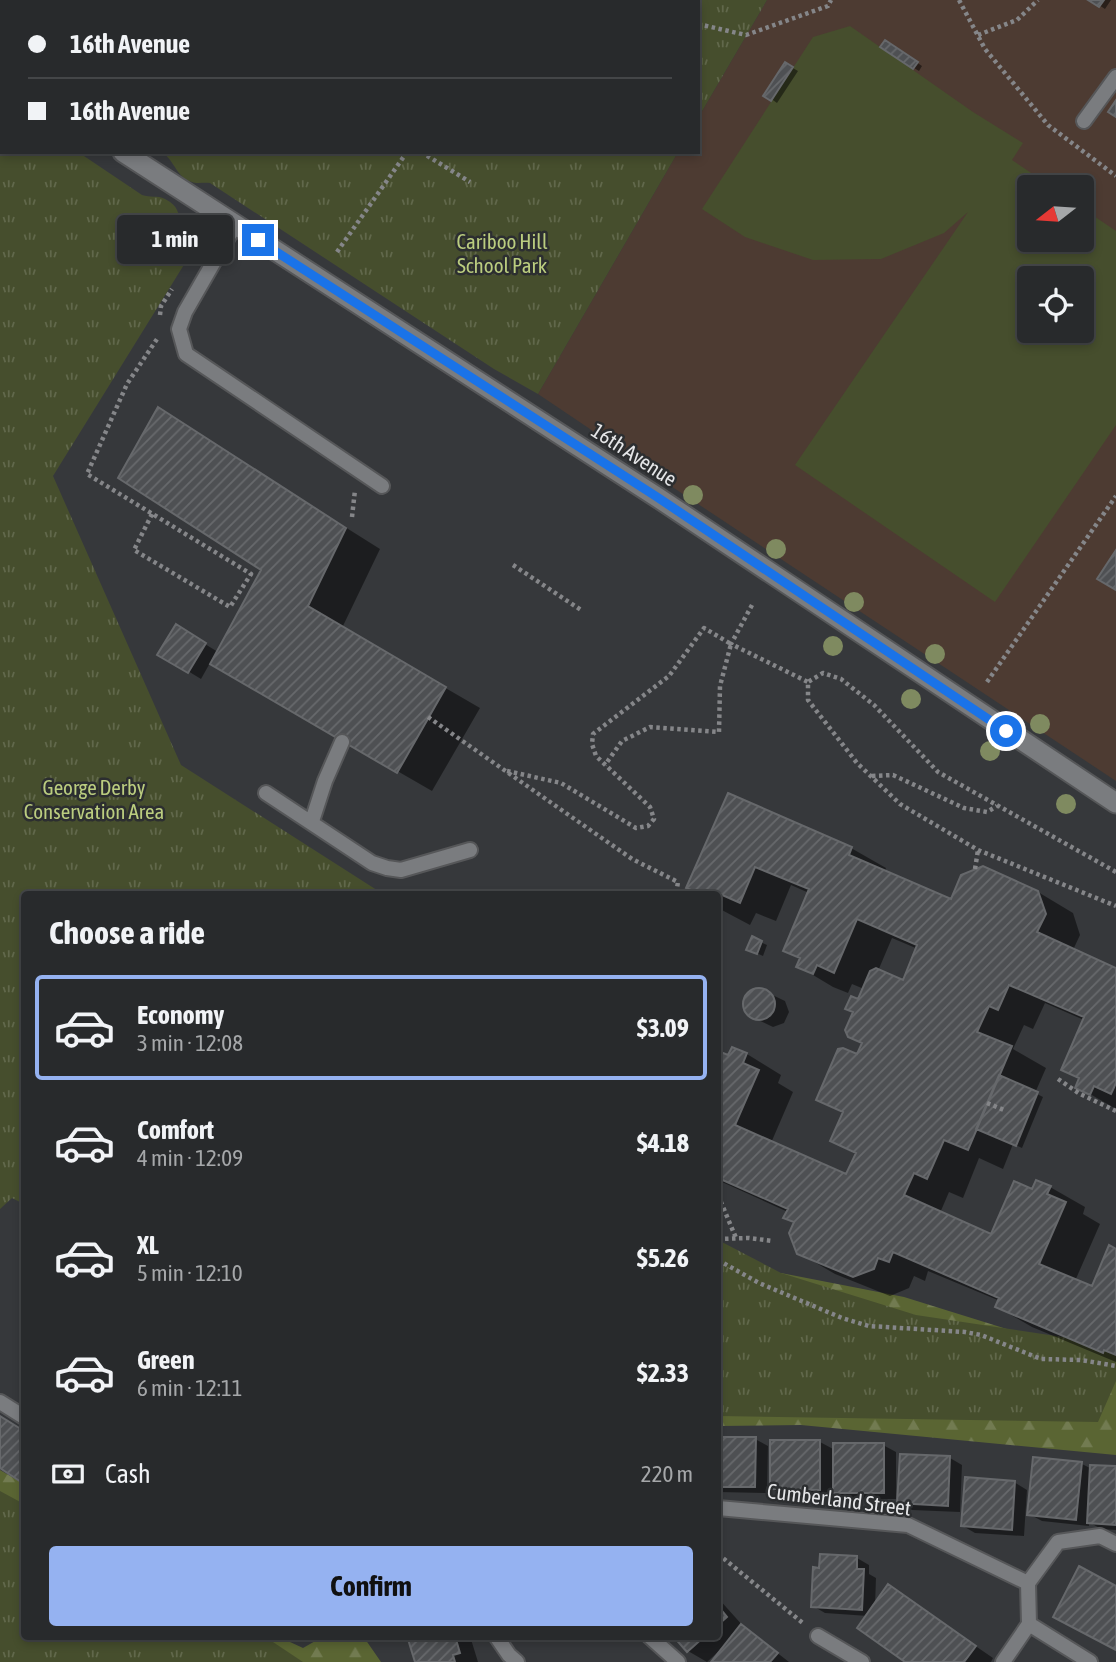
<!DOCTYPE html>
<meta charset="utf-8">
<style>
body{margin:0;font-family:"Asap Condensed",sans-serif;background:#343638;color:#f1f3f6;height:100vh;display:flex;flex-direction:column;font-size:26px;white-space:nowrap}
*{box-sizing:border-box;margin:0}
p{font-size:23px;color:#a5a7a9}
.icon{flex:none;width:38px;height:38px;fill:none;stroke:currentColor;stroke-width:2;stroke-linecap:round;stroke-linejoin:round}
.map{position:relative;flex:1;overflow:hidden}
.sheet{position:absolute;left:21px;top:891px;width:700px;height:749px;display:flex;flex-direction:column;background:#282a2c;border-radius:7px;box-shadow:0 4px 10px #0003,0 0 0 2px #444648}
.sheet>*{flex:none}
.banner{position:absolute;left:0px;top:0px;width:700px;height:154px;box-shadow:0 4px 10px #0003,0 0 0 2px #444648;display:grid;align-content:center;height:154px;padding:0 28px;background:#282a2c}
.needle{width:46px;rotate:253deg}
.buttons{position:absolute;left:1017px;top:175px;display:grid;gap:14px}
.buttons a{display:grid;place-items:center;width:77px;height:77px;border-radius:7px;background:#282a2c;box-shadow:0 4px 10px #0003,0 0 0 2px #444648;font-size:35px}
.end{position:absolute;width:32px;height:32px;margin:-16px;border:9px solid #1a73e8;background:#fff;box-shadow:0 0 0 4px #fff}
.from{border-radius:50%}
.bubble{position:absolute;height:49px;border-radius:7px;background:#282a2c;box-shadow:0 4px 10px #0003,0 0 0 2px #444648;font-size:23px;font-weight:700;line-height:49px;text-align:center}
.banner b{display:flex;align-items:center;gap:24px;height:66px;font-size:26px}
.banner b+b{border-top:2px solid #444648}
.banner i{width:18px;height:18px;background:#f1f3f6}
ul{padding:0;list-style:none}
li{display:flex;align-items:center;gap:21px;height:105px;margin:0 14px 10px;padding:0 14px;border:4px solid transparent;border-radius:7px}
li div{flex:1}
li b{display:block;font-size:26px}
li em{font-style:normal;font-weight:700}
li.selected{border-color:#95b2f1}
li>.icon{width:63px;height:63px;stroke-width:1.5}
h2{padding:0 28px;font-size:32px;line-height:84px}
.pay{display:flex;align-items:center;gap:18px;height:77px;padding:0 28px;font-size:26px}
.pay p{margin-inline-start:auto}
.button{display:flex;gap:14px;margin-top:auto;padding:14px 28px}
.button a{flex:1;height:80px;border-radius:7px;background:#95b2f1;color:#111;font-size:28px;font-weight:700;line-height:80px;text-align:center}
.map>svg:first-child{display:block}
</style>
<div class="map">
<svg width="1116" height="1662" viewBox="0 0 1116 1662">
<defs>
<pattern id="forest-firs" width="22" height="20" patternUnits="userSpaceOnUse" patternTransform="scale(1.75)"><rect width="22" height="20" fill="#5a6533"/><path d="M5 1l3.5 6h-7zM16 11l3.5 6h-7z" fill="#727b51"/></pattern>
<pattern id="park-tufts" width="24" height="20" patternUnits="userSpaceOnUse" patternTransform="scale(1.75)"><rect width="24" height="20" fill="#464e2d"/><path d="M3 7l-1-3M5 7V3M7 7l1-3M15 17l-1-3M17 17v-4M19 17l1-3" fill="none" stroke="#61684b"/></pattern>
<pattern id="building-hatch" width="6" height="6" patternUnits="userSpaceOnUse" patternTransform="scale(1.75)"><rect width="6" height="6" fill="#4e5053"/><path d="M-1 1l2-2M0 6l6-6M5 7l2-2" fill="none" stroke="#67696c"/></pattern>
</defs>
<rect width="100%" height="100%" fill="#36383b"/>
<!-- education -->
<path fill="#4d3b32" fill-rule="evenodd" d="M 767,0 L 1116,0 L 1116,781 L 609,445 L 590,429 L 538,394 L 678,152 L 698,152 L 698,118 ZM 1029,187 L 1082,187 L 1082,240 L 1029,240 ZM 1029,278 L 1082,278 L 1082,331 L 1029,331 Z"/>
<!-- green -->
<path fill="#464e2d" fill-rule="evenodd" d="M 850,26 L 973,112 L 1023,143 L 1012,160 L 1052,187 L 1029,187 L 1029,240 L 1082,240 L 1082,208 L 1116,231 L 1116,425 L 995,602 L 795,465 L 968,212 L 944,233 L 881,259 L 813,260 L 745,237 L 702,209 L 813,37 ZM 1029,278 L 1082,278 L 1082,331 L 1029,331 Z"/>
<!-- forest -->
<path fill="url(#forest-firs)" d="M 718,1273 L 781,1273 L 904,1297 L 1116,1363 L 1116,1455 L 801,1425 L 718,1426 Z
M 0,1470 L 24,1484 L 24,1636 L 277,1636 L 303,1648 L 324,1636 L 363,1636 L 381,1662 L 0,1662 Z"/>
<!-- park -->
<path fill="url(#park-tufts)" d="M 0,0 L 767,0 L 698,118 L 698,2 L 2,2 L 2,46 Z
M 0,101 L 2,152 L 78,152 L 142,195 C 150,198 157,195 165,199 C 180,207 175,211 183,221 C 188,226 197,230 203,234 L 53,476 L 181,765 L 383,894 L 24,894 L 24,1204 L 12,1198 L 0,1209 Z
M 162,152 L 678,152 L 538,394 L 494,369 L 210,183 C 204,182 197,184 192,182 C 176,177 175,161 162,152 Z
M 718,1240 L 781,1273 L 916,1315 L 1116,1345 L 1116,1381 L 1098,1422 L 718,1416 Z
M 0,1491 L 24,1504 L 24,1636 L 264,1636 L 303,1662 L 0,1662 Z"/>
<!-- shadow -->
<path fill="#0007" fill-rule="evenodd" d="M 1091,0 L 1111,0 L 1105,9 Z
M 891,45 L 922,66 L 919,71 L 914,68 Z
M 786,64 L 798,71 L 777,103 L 766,95 Z
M 159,410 L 380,549 L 342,628 L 480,708 L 432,791 L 210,663 L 201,679 L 160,654 L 177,627 L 218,652 L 264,569 Z
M 729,795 L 851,848 L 886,868 L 885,872 L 952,901 L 1038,892 L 1073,913 L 1080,935 L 1073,950 L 1116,970 L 1116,1109 L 1078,1087 L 1081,1079 L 1063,1069 L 1084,1020 L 1045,1003 L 1033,1029 L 1024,1025 L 1013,1049 L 1046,1068 L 1035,1093 L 1043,1097 L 1022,1148 L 1013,1144 L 1003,1169 L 979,1158 L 963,1198 L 949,1192 L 940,1213 L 992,1237 L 1033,1191 L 1050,1187 L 1085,1207 L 1083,1214 L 1100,1224 L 1075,1281 L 1093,1288 L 1116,1250 L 1116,1362 L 1032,1327 L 997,1307 L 1000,1301 L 928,1271 L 925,1281 L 914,1276 L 909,1288 L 890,1296 L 835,1274 L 799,1253 L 796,1223 L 788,1212 L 722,1182 L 718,1192 L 718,1053 L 729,1058 L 733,1049 L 747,1054 L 781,1075 L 778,1083 L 793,1092 L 771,1143 L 847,1177 L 857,1155 L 832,1141 L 844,1114 L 819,1099 L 858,1056 L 864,1044 L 849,1036 L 864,989 L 852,984 L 848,993 L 833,987 L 798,966 L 801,960 L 785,950 L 809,893 L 791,885 L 776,921 L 756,913 L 750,925 L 718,908 L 718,894 L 701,894 L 689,887 ZM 892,938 L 918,949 L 904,982 L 878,971 Z
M 753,939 L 767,945 L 763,956 L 754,952 Z
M 760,989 L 785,1001 L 789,1012 L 784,1023 L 773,1027 L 748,1015 L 744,1004 L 749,993 Z
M 0,1417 L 24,1432 L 24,1482 L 0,1466 Z
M 718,1439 L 755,1439 L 768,1446 L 767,1493 L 718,1492 Z
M 820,1442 L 835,1450 L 883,1445 L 896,1452 L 896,1499 L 847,1499 L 832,1491 L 832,1496 L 784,1496 L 771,1488 Z
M 901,1456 L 950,1458 L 962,1465 L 960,1512 L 912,1510 L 899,1502 Z
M 1035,1459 L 1082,1464 L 1092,1469 L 1116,1468 L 1116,1530 L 1101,1529 L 1089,1522 L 1089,1526 L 1042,1521 L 1029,1514 Z
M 1014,1482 L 1027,1490 L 1024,1536 L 975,1533 L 963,1526 Z
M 857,1558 L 869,1565 L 869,1574 L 876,1578 L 875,1606 L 888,1586 L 993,1658 L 991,1662 L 908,1662 L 868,1616 L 825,1613 L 813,1606 Z
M 718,1598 L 744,1627 L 789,1662 L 713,1662 L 722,1651 L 720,1650 L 707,1662 L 688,1651 L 675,1636 L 718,1636 Z
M 409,1636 L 470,1636 L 478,1662 L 417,1662 Z"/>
<!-- building -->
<path fill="url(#building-hatch)" stroke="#66686b" stroke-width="2" d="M 1088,0 L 1104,0 L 1099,7 Z
M 885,40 L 918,62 L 913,69 L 880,47 Z
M 785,62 L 793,67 L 771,101 L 763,96 Z
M 1116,100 L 1116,117 L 1108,112 Z
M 158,407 L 346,528 L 308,606 L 446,687 L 397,773 L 210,664 L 261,570 L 118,478 Z
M 1116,550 L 1116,590 L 1097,579 Z
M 176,624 L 206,643 L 188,673 L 157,655 Z
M 728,793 L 852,847 L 849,855 L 951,899 L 961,875 L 983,866 L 1038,891 L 1046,914 L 1037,932 L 1116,968 L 1116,1083 L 1111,1094 L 1094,1086 L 1090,1095 L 1075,1088 L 1079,1078 L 1061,1070 L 1084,1017 L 1009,985 L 998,1010 L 989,1006 L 977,1032 L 1012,1046 L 968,1150 L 944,1140 L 927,1179 L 914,1173 L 904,1195 L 991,1234 L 1014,1181 L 1032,1189 L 1036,1180 L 1051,1186 L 1047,1194 L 1066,1202 L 1039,1264 L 1092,1286 L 1109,1245 L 1116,1249 L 1116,1355 L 1104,1350 L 1103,1353 L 995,1307 L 999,1298 L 893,1252 L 889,1262 L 878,1258 L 874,1269 L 853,1277 L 797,1254 L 789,1233 L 794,1222 L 783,1218 L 788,1209 L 718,1178 L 718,1051 L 728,1055 L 732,1047 L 747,1053 L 743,1063 L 759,1070 L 735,1125 L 846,1174 L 856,1153 L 830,1141 L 843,1112 L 816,1100 L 838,1049 L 843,1048 L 857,1054 L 862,1043 L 848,1037 L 845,1030 L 853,1012 L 845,1009 L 851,996 L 858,999 L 870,971 L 876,968 L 903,980 L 917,945 L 857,919 L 834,973 L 817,965 L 813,974 L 796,967 L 800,958 L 783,951 L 809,889 L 755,867 L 740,903 L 720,894 L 718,901 L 718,894 L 701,894 L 686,888 Z
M 752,936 L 762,941 L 757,954 L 746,950 Z
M743 1004a16 16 0 1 1 32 0a16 16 0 1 1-32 0Z
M 999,1075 L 1038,1092 L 1016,1146 L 976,1129 Z
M 0,1416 L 24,1431 L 24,1484 L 0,1468 Z
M 718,1437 L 756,1437 L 755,1487 L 718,1487 Z
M 770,1440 L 820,1440 L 820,1490 L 770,1489 Z
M 833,1443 L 884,1443 L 884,1493 L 833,1493 Z
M 900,1454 L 950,1456 L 948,1506 L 897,1503 Z
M 1033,1457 L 1082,1462 L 1076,1520 L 1027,1515 Z
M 1090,1465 L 1116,1466 L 1116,1525 L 1087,1523 Z
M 965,1477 L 1015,1481 L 1012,1530 L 961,1526 Z
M 820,1554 L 857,1556 L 857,1569 L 864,1569 L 862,1610 L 811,1607 L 813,1567 L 819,1568 Z
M 1079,1566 L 1116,1586 L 1116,1650 L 1053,1617 Z
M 888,1584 L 976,1646 L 964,1662 L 905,1662 L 857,1628 Z
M 718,1606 L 727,1617 L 718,1625 Z
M 741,1624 L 778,1653 L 770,1662 L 711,1662 Z
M 407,1636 L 455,1636 L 460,1653 L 453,1655 L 455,1662 L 415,1662 Z
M 673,1636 L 705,1636 L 687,1652 Z"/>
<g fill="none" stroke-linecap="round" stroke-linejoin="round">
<!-- service casing -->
<g stroke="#565759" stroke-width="18">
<path id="service" d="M 1084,121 L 1116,77
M 235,225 L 185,312 L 179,329 L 186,354 L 382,486
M 266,793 L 372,863 L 387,868 L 401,870 L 470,850
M 312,821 L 325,781 L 342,742
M 0,1402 L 24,1417
M 718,1508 L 908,1525 L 1028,1583
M 1029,1624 L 1090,1662
M 496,1636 L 509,1655 L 517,1662
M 649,1636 L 678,1662
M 818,1636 L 862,1662
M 1003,1662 L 1029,1624 L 1028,1583 L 1058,1542 L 1100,1536 L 1116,1544"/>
</g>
<!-- tertiary casing -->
<g stroke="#565759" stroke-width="23">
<path id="tertiary" d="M 0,72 L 2,74
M 123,152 L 657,497 L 1116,803"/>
</g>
<!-- path -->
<path stroke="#858689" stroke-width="4.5" stroke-dasharray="3.5 3.5" stroke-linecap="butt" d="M 581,0 L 583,2
M 959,0 L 985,49 L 1048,125 L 1116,176
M 560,2 L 562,0
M 698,24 L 746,35 L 828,6 L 831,0
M 978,35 L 1017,20 L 1038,0
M 421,152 L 470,182
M 337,252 L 407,152
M 160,315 L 161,306 L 172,289
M 152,514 L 134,550 L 230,607 L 251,574 L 87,474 L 127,384 L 157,339
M 352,517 L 355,490
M 513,565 L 581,610
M 752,605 L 731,644 L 808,682
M 987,682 L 1116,496
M 428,717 L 632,859 L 678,882 L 676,894
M 507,771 L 561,783 L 636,828 L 648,826 L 654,819 L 650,807 L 596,756 L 592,744 L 593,734 L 669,676 L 704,628 L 731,644 L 720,686 L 719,732 L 650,727 L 622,741 L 605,765
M 872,776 L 893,775 L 964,808 L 987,812 L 997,806
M 975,869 L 978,850
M 1116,872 L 938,772 L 874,705 L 841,679 L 823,673 L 808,682 L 808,700 L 857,763 L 900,804 L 978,850 L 1116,906
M 1058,1079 L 1080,1094 L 1116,1111
M 987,1103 L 1004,1110
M 718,1195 L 736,1238
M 718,1239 L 749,1238 L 773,1241
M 718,1260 L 759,1283 L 842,1318 L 869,1326 L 965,1332 L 981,1335 L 1041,1359 L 1081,1360 L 1116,1366
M 718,1554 L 804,1624
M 582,1637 L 583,1636"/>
<!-- service -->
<use href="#service" stroke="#7a7c7f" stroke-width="14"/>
<!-- tertiary -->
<use href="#tertiary" stroke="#7a7c7f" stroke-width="19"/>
</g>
<!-- trees -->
<g fill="#7f8a60">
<circle cx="693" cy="495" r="10"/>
<circle cx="776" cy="549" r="10"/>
<circle cx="854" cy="602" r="10"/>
<circle cx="833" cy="646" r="10"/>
<circle cx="935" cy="654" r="10"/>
<circle cx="911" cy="699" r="10"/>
<circle cx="1040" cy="724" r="10"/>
<circle cx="990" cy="751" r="10"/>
<circle cx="1066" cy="804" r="10"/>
</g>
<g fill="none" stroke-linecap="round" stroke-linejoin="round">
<!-- route -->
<path stroke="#1a73e8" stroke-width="9" d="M 258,240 L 657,497 L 1006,731"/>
</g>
<g text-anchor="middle" stroke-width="5" stroke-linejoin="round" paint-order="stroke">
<!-- park labels -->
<g font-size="21" fill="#bbcd7f" stroke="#2c2e30">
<text x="502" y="249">Cariboo Hill<tspan x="502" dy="24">School Park</tspan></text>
<text x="94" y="795">George Derby<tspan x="94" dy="24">Conservation Area</tspan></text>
</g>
<!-- street labels -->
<g font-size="21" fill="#e5e6e8" stroke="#2c2e30">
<text transform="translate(634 455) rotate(33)" y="7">16th Avenue</text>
<text transform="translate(839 1500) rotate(7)" y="7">Cumberland Street</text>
</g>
</g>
</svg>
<div class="buttons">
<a><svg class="needle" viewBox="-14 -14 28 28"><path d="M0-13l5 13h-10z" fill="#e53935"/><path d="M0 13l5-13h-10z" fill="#a5a7a9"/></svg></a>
<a><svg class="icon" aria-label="locate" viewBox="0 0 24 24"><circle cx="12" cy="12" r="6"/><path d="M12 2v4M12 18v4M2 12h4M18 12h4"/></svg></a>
</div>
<i class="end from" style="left:1006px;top:731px"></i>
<i class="end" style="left:258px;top:240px"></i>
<div class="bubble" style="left:117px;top:215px;width:116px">1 min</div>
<div class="banner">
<b><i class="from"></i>16th Avenue</b>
<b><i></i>16th Avenue</b>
</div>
<section class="sheet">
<h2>Choose a ride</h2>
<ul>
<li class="selected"><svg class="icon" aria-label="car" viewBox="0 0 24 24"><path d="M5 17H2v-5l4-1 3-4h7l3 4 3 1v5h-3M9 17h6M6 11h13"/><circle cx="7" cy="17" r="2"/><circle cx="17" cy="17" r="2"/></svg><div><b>Economy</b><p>3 min · 12:08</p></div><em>$3.09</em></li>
<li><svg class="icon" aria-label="car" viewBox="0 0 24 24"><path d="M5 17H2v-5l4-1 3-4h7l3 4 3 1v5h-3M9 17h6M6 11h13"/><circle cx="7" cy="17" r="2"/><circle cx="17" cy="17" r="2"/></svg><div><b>Comfort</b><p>4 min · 12:09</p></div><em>$4.18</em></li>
<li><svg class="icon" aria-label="car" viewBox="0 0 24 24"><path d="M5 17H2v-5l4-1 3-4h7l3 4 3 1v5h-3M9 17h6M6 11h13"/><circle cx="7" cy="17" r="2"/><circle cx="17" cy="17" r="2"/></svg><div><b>XL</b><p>5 min · 12:10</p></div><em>$5.26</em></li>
<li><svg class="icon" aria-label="car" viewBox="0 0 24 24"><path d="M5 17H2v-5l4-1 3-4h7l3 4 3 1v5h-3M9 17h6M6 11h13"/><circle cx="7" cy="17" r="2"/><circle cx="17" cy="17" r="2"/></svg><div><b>Green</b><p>6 min · 12:11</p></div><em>$2.33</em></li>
</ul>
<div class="pay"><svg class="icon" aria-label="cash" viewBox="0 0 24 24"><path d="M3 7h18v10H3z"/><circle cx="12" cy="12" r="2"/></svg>Cash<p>220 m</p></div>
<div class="button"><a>Confirm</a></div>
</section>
</div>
